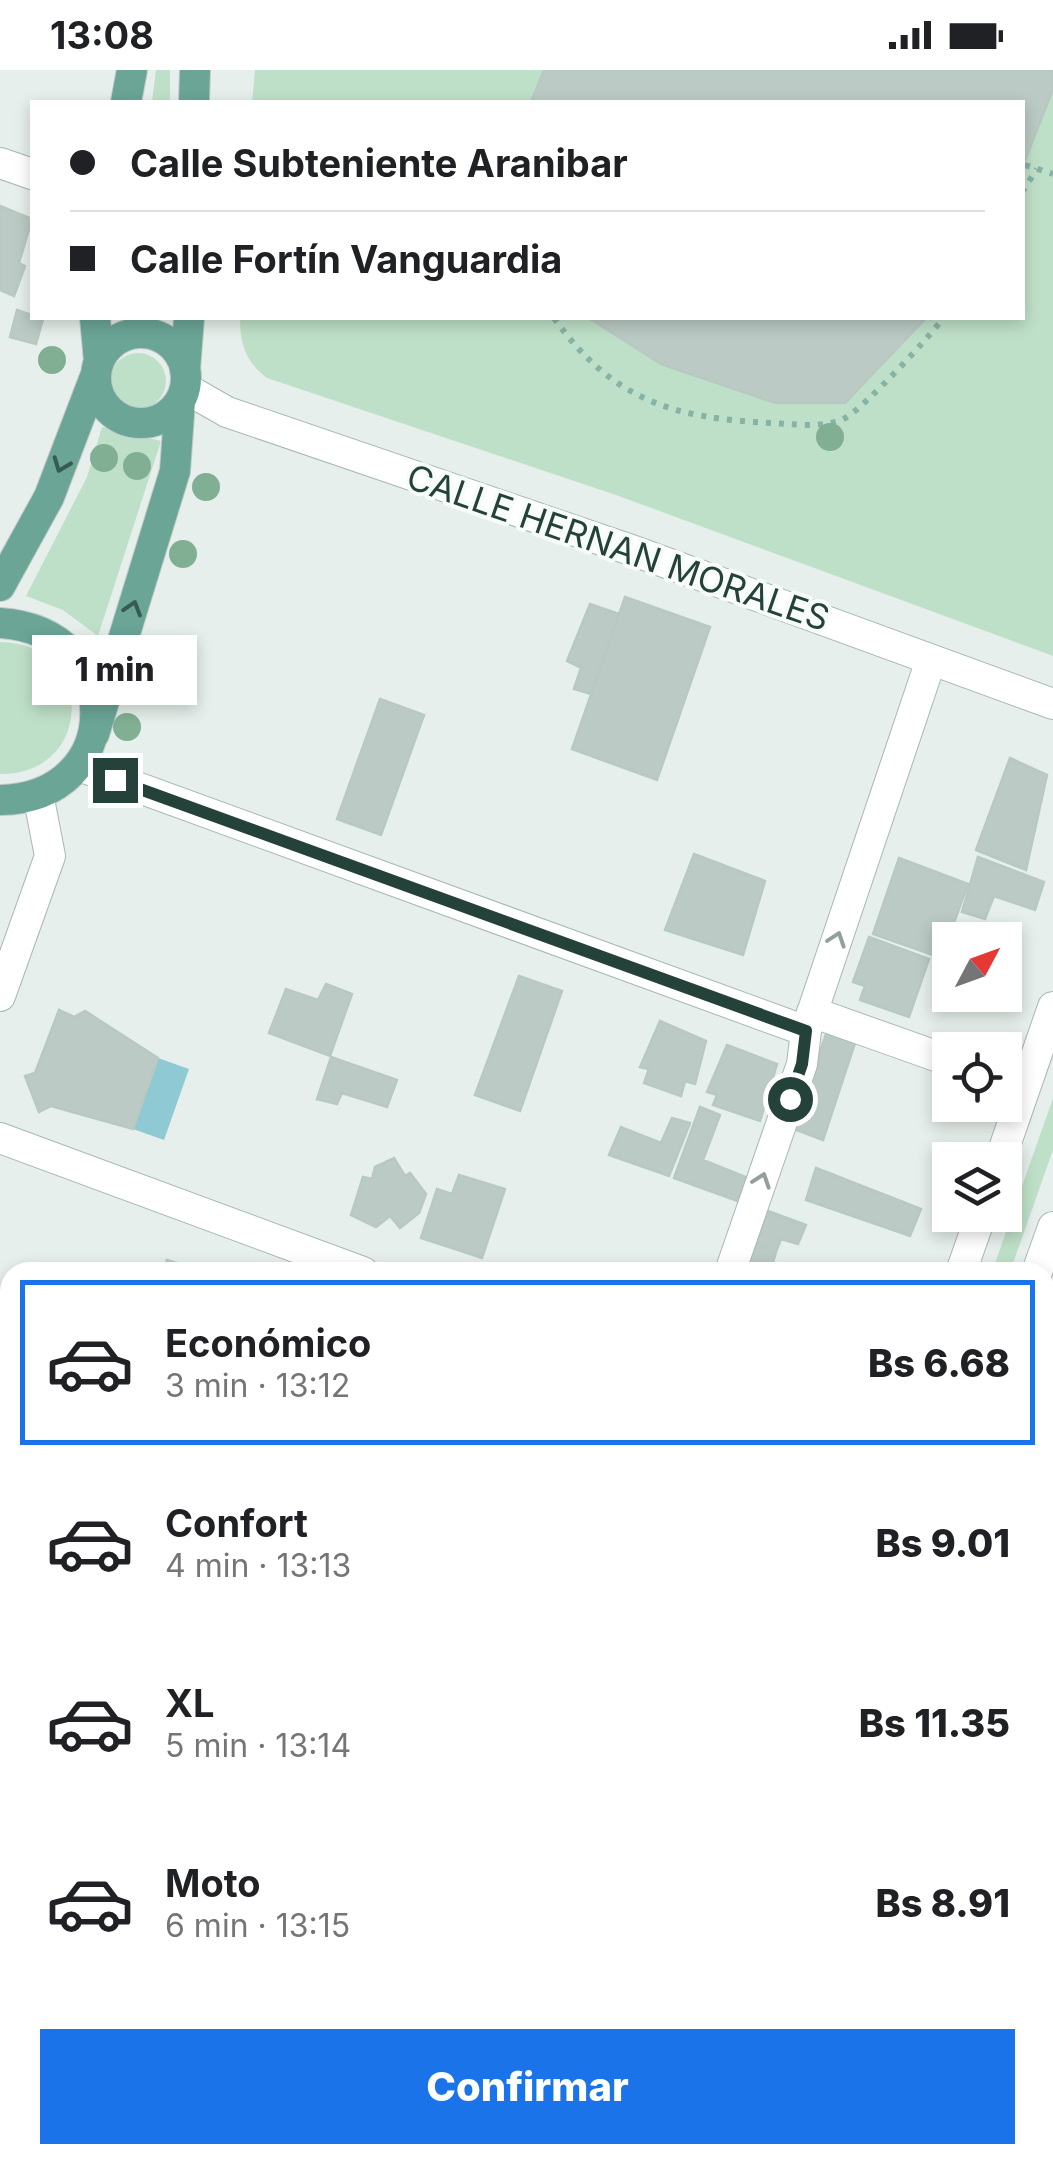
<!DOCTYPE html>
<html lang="es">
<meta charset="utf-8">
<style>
body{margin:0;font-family:Inter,sans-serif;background:#f2f2f2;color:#202124;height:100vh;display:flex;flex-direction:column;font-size:38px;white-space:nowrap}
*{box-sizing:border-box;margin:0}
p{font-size:32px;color:#757577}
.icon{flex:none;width:55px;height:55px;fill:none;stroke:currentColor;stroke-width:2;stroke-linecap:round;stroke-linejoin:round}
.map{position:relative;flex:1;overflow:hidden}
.sheet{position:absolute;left:0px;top:1192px;width:1055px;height:902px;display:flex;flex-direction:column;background:#fff;border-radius:30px 30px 0 0;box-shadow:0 5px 15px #0003}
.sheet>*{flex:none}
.top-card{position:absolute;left:30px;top:30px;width:995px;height:220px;border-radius:0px;box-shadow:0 5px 15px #0003;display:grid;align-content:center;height:220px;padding:0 40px;background:#fff}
.needle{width:65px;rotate:49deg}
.controls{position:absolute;left:932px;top:852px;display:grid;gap:20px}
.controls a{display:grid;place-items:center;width:90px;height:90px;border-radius:0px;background:#fff;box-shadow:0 5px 15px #0003;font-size:50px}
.end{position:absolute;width:45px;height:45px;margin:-22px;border:12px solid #24423a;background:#fff;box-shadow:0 0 0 5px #fff}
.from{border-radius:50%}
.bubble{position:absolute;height:70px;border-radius:0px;background:#fff;box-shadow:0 5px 15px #0003;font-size:32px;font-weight:800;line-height:70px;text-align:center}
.top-card b{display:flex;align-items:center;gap:35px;height:95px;font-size:38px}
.top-card b+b{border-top:2px solid #e0e0e0}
.top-card i{width:25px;height:25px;background:#202124}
ul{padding:18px 0 0;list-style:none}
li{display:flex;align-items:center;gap:30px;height:165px;margin:0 20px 15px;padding:0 20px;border:5px solid transparent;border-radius:0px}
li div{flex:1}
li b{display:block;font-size:38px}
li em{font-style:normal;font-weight:800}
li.active{border-color:#1a73e8}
li>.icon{width:90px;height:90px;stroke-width:1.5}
.button{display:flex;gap:20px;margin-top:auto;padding:20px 40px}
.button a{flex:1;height:115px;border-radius:0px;background:#1a73e8;color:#fff;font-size:40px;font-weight:800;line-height:115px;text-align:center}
.status{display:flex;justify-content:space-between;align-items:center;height:70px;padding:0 50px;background:#fff;direction:ltr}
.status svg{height:28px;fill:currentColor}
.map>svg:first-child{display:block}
</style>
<div class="status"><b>13:08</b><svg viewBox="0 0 49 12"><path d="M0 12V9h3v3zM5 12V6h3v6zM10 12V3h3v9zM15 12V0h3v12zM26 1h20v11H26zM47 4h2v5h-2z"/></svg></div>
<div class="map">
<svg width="1053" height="2094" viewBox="0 0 1053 2094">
<rect width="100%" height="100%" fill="#e6efeb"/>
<!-- green -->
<path fill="#bfe0c8" d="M 156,0 L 170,0 L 170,32 L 152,32 Z
M 255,0 L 1053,0 L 1053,586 L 616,425 L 267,308 C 246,292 240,275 240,248 L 1022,248 L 1022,32 L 252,32 Z
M110 311a28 28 0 1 1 56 0a28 28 0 1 1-56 0Z
M 102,357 L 161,371 L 98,566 L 63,540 L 26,526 L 87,407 Z
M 0,572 C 96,573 95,705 0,704 Z
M 1053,1028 L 1053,1080 L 1010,1202 L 992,1202 Z"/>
<!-- water -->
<path fill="#8ec9d4" d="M 158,988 L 189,999 L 164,1070 L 133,1059 Z"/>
<!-- building -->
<path fill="#bbcac4" stroke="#b8c9c2" stroke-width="2.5" d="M 544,0 L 1053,0 L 1053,19 L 1022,98 L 1022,32 L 531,32 Z
M 0,136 L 32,149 L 19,193 L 25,196 L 14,226 L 0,220 Z
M 17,240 L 43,249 L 36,274 L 10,267 Z
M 589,248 L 926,248 L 845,333 L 775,333 L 661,294 Z
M 625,527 L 710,557 L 657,710 L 572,679 Z
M 590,534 L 619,544 L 591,624 L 574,619 L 581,598 L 567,591 Z
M 380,629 L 424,645 L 381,765 L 337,749 Z
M 1010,688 L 1047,705 L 1026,800 L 976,780 Z
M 694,784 L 765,811 L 743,885 L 665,860 Z
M 978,787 L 1044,812 L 1035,840 L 994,826 L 985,849 L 962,842 Z
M 899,788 L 968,814 L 952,858 L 960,860 L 958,870 L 950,870 L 950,891 L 873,864 Z
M 869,867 L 929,889 L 909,947 L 860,930 L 865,916 L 853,912 Z
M 519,906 L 562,921 L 520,1041 L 475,1025 Z
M 326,914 L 352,924 L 330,986 L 269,963 L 286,919 L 318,930 Z
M 59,940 L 74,947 L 85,941 L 158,988 L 133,1059 L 51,1036 L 39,1042 L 25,1006 L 35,1003 Z
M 660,951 L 706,971 L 695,1014 L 685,1011 L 681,1026 L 644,1013 L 649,999 L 640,997 Z
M 826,964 L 855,973 L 823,1070 L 794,1059 Z
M 727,975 L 777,994 L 760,1051 L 713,1035 L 717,1025 L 707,1022 Z
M 331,987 L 397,1010 L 387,1037 L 342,1023 L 337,1034 L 317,1029 Z
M 700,1037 L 720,1045 L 703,1090 L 748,1108 L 740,1132 L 674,1108 Z
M 672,1048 L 690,1053 L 669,1106 L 609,1085 L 621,1057 L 661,1073 Z
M 394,1088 L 405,1106 L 410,1103 L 426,1124 L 419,1143 L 400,1158 L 390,1146 L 376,1157 L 351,1145 L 363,1107 L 372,1109 L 375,1097 Z
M 816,1098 L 921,1139 L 910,1166 L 806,1130 Z
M 459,1105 L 505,1119 L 482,1188 L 421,1168 L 437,1119 L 452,1124 Z
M 765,1140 L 806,1155 L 798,1174 L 781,1169 L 776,1182 L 752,1173 Z
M 752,1173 L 776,1182 L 770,1202 L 742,1202 Z
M 167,1190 L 206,1202 L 162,1202 Z
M 0,1277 L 10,1281 L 0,1323 Z
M 0,1333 L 10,1337 L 8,1443 L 0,1440 Z
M 10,1598 L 10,1670 L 9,1673 L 0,1669 L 0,1626 Z
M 1045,1641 L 1053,1644 L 1053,1714 L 1045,1712 Z
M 5,1687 L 10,1688 L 7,1824 L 0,1821 L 0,1700 Z
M 1045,1720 L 1052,1722 L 1045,1747 Z
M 0,1992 L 10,1995 L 0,2019 Z
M 1045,2041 L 1053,2044 L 1045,2085 Z
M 304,2085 L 322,2085 L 342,2093 L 301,2094 Z
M 969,2085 L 993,2085 L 989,2094 L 966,2094 Z
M 1006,2085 L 1045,2085 L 1042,2094 L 1022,2094 Z"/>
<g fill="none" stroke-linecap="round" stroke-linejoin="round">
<!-- minor casing -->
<g stroke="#a8b8b2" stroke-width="32">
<path id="minor" d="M 0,93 L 32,104
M 185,318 L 227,342 L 634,481 L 1053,634
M 79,696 L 806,961
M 0,926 L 50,786 L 38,724
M 812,942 L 950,991
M 0,1068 L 363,1202
M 1000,1090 L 1053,937
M 730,1202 L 802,994 L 806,961 L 931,590
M 961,1202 L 981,1145
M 1037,1202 L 1053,1157
M 1045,1464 L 1053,1466
M 0,1476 L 10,1479
M 1045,1857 L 1053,1850
M 0,1883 L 10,1887
M 0,1929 L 10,1933
M 433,2085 L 458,2094
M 569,2085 L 595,2094
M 657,2094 L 660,2085
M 722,2094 L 726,2085
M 960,2094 L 963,2085"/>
</g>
<!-- major casing -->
<g stroke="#c2cac8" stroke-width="32">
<path id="major" d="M 126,32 L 132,0
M 194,32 L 195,0
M 95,248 L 99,291
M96 308a45 45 0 1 1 90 0a45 45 0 1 1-90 0Z
M 185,300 L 189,248
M 0,516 L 49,427 L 96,304
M 0,553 C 128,561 126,728 0,730
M 94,664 L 175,401 L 180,331"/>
</g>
<!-- path -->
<path stroke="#86b3a5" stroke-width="6" stroke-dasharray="5 8" stroke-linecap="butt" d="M 1025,95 L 1053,104
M 1022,122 L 1037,99
M 554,248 C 613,331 673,348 771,353 C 792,354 828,359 847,347 C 866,335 930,267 943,248"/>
<!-- minor -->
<use href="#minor" stroke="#fff" stroke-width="30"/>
<!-- major -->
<use href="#major" stroke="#6aa596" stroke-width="30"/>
</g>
<!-- trees -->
<g fill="#80af93">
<circle cx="52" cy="290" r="14"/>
<circle cx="830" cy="367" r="14"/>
<circle cx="104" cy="388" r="14"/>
<circle cx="137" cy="396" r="14"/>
<circle cx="206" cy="417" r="14"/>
<circle cx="183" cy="484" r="14"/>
<circle cx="147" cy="590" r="14"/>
<circle cx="127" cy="657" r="14"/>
</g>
<!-- one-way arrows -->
<defs><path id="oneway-chevron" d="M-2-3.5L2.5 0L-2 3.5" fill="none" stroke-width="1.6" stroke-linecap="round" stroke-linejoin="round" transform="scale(2.5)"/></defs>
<g stroke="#365b51">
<use href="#oneway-chevron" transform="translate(61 395) rotate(111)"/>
<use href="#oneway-chevron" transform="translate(133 538) rotate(-73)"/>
</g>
<g stroke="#92a09c">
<use href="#oneway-chevron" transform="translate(837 869) rotate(-71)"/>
<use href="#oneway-chevron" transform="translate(762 1110) rotate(-71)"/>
</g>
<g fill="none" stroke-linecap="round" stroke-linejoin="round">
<!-- route -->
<path stroke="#24423a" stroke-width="12" d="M 115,710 L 806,961 L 802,994 L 790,1029"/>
</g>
<g text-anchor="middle" stroke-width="8" stroke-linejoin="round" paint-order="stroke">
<!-- street labels -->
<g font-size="35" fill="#24423a" stroke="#f7fbf9">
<text transform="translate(618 478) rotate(19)" y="12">CALLE HERNAN MORALES</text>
</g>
</g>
</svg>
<div class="controls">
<a><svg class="needle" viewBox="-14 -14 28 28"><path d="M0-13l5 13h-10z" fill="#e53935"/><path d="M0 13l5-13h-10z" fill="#757577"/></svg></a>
<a><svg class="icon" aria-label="locate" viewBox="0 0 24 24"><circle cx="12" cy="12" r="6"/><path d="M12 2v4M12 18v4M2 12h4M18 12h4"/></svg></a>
<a><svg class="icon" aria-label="layers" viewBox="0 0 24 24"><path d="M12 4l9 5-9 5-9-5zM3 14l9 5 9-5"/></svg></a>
</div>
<i class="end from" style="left:790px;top:1029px"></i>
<i class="end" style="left:115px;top:710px"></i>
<div class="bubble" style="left:32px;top:565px;width:165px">1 min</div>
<div class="top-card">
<b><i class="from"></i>Calle Subteniente Aranibar</b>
<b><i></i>Calle Fortín Vanguardia</b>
</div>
<section class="sheet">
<ul>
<li class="active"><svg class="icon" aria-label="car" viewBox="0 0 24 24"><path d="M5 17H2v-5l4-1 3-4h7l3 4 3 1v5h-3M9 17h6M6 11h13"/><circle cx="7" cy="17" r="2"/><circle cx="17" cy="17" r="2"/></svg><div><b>Económico</b><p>3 min · 13:12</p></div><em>Bs 6.68</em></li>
<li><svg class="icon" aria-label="car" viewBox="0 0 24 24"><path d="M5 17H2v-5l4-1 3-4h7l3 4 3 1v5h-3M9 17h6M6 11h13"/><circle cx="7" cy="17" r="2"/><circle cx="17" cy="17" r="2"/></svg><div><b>Confort</b><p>4 min · 13:13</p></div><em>Bs 9.01</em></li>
<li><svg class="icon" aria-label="car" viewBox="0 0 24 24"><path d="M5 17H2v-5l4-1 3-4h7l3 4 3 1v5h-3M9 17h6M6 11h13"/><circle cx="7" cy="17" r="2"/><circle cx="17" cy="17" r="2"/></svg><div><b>XL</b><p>5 min · 13:14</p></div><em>Bs 11.35</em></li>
<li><svg class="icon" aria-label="car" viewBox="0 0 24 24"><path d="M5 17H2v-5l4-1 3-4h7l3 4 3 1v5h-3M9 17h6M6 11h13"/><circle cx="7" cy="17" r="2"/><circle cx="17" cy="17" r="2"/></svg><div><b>Moto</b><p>6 min · 13:15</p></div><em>Bs 8.91</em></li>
</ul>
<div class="button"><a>Confirmar</a></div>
</section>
</div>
